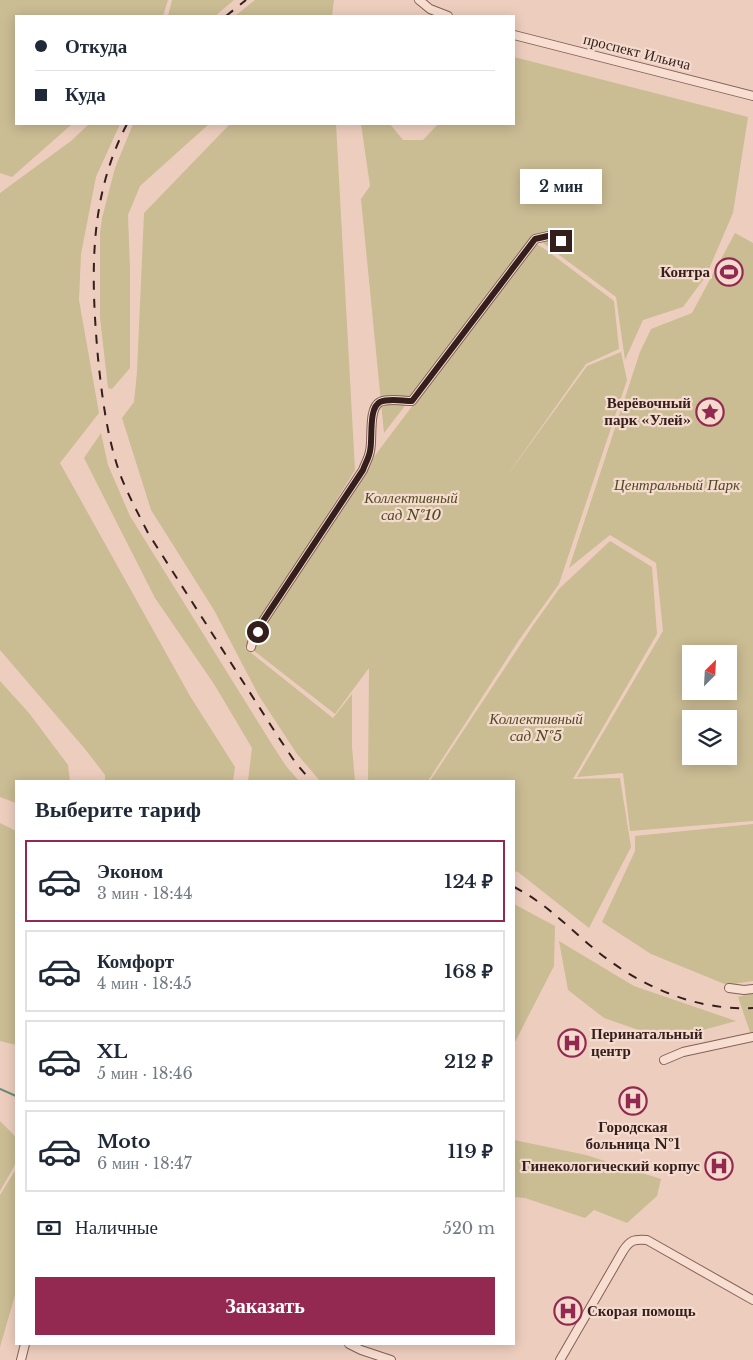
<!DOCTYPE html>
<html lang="ru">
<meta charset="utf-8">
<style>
body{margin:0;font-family:"Libre Baskerville",serif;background:#f2f2f3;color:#1f2937;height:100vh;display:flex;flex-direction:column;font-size:19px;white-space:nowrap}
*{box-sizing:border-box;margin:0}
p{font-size:16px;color:#747a83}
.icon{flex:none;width:28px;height:28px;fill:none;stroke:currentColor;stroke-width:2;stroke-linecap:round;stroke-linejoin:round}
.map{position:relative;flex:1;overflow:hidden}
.sheet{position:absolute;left:15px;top:780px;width:500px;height:565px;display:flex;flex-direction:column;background:#fff;border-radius:0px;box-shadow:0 2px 12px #0003}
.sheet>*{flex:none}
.hud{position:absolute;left:15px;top:15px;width:500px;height:110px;border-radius:0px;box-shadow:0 2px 12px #0003;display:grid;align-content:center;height:110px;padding:0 20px;background:#fff}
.needle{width:32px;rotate:24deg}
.tools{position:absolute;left:682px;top:645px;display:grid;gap:10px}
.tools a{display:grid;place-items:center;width:55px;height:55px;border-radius:0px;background:#fff;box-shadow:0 2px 12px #0003;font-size:25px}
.end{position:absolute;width:22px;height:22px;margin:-11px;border:6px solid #341f1c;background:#fff;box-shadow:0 0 0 2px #fff}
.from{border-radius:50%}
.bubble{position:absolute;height:35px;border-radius:0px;background:#fff;box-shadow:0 2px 12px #0003;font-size:16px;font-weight:600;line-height:35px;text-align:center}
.hud b{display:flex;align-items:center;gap:18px;height:48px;font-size:19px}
.hud b+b{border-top:1px solid #e0e1e3}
.hud i{width:12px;height:12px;background:#1f2937}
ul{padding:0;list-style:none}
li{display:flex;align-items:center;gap:15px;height:82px;margin:0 10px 8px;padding:0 10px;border:2px solid #e0e1e3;border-radius:0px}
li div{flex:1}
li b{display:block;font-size:19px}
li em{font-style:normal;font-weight:600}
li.current{border-color:#932850}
li>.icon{width:45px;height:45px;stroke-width:1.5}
h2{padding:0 20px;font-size:22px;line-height:60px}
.pay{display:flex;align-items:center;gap:12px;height:55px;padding:0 20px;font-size:19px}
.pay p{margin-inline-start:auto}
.button{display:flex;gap:10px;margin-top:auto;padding:10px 20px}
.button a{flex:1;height:58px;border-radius:0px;background:#932850;color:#fff;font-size:20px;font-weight:600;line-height:58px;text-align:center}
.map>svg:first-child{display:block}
</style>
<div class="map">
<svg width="753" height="1360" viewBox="0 0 753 1360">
<rect width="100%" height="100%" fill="#edcebe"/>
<!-- green -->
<path fill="#cabc93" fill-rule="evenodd" d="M 0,0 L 168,0 L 163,16 L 16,16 L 16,124 L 72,124 L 12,177 L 0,173 Z
M 172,0 L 234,0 L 215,16 L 168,16 Z
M 255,0 L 334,0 L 332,16 L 235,16 Z
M 514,57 L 748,117 L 733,213 L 706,276 L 683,307 L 643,320 L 625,360 L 616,297 L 535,237 L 384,433 L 361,199 L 370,186 L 361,124 L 390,124 L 403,140 L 423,140 L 438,124 L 514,124 Z
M 89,124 L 120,124 L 96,177 L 81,254 L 79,300 L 99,413 L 60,463 L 190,696 L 235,767 L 233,781 L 105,781 L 105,775 L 85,749 L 0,650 L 0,193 L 71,141 Z
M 133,124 L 209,124 L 140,186 L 128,215 L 130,269 L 130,368 L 112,389 L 108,388 L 100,318 L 100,233 L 102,218 L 115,168 Z
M 230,124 L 336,124 L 355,470 L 245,648 L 333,718 L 352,694 L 352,747 L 355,781 L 320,781 L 297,754 L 259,696 L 214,610 L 151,510 L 122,418 L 134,402 L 137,372 L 144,213 Z
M 735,233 L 753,243 L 753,821 L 630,831 L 623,773 L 577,777 L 663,631 L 656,563 L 610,535 L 569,568 L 640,352 L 651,329 L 692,313 ZM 691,654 L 729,654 L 729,691 L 691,691 ZM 691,719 L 729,719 L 729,756 L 691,756 Z
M 535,243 L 546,250 L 614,301 L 619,349 L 586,364 L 503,481 L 587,366 L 621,352 L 627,380 L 559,584 L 519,640 L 428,781 L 368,781 L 369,668 L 335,714 L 248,646 L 361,474 Z
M 101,433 L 108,465 L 130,516 L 273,746 L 286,766 L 299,781 L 248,781 L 252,748 L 214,684 L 155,598 L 84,458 Z
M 610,541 L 652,567 L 657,634 L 573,779 L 620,778 L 631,847 L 589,928 L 518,872 L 514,871 L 514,781 L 430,781 L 534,624 L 559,589 Z
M 0,681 L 29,713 L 68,765 L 70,781 L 16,781 L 16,803 L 0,797 Z
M 0,823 L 16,831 L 16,1045 L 0,1041 Z
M 753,824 L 753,981 L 727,985 L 651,954 L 602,922 L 635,851 L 635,836 Z
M 514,904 L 555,926 L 554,966 L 514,1044 Z
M 559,941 L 634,986 L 736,1021 L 689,1034 L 653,1035 L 604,1018 L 568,990 Z
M 753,993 L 753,1032 L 750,1032 L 738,997 Z
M 0,1121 L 16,1137 L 16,1163 L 0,1191 Z
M 514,1140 L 586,1155 L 661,1179 L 657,1196 L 627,1223 L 594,1210 L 585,1218 L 525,1198 L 514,1197 Z
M 16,1169 L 16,1292 L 0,1347 L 0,1195 Z"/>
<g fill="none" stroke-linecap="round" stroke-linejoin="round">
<!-- stream -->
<path stroke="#698c77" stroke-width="2" d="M 0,1089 L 16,1096"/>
<!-- minor casing -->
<g stroke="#855f57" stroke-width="10">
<path id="minor" d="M 419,0 L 430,9 L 448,16
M 514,35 L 753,96
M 251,647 L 252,643 L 263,621 L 363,470 C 365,464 369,458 370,451 C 373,439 368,408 380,402 C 389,398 402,401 412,401 L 535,239 L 548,236 L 561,241
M 729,988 L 744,990 L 753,989
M 664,1060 L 683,1052 L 753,1037
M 349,1344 L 361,1350 L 391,1360
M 21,1360 L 25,1344
M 560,1360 L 623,1251 C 630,1240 634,1239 647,1240 L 753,1300"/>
</g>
<!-- minor -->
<use href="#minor" stroke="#f8ded1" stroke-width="8"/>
<!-- rail -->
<path stroke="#341f1c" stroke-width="2" stroke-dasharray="9 9" stroke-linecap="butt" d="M 226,16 L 246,0
M 127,124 C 88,199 91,277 98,358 C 102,397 107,437 120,474 C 128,495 138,513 148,533 L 277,735 L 295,762 L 311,781
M 514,887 C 544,902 567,926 592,947 C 637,985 694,1011 753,1008"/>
</g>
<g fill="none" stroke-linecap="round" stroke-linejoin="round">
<!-- route -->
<path stroke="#341f1c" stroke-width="6" d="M 258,632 L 263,621 L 363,470 C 365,464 369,458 370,451 C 373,439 368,408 380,402 C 389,398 402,401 412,401 L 535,239 L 548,236 L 561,241"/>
</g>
<!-- icons -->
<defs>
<g id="stadium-ring" transform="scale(1.4375)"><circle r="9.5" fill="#f4dbce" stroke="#932850" stroke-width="1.5"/><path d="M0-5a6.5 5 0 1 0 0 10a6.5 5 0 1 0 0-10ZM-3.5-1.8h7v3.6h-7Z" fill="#932850"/></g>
<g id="sight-ring" transform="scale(1.4375)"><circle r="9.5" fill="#f4dbce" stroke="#932850" stroke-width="1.5"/><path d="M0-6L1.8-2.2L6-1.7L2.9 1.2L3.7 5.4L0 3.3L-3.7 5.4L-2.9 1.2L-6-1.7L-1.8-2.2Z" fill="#932850"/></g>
<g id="hospital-ring" transform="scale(1.4375)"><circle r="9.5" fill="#f4dbce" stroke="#932850" stroke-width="1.5"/><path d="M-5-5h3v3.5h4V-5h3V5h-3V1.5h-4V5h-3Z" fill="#932850"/></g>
</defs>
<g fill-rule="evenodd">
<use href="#stadium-ring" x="729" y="272"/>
<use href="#sight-ring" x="710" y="412"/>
<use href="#hospital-ring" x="572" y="1043"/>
<use href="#hospital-ring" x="633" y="1101"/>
<use href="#hospital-ring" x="719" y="1166"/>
<use href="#hospital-ring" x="568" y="1311"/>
</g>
<g text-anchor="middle" stroke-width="4.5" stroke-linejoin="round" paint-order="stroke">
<!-- street labels -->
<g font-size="15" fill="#341f1c" stroke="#f4dbce">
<text transform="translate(637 52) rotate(14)" y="5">проспект Ильича</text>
</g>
<!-- poi labels -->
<g font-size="15" font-weight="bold" fill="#341f1c" stroke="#f4dbce" text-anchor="end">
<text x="710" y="277">Контра</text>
<text x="691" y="408">Верёвочный<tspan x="691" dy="17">парк «Улей»</tspan></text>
<text x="591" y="1039" text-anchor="start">Перинатальный<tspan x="591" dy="17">центр</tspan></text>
<text x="633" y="1132" text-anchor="middle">Городская<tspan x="633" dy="17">больница №1</tspan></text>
<text x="700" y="1171">Гинекологический корпус</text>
<text x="587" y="1316" text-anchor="start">Скорая помощь</text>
</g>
<!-- park labels -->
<g font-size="15" font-style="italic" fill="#514b23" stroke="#f4dbce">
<text x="677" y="490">Центральный Парк</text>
<text x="411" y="503">Коллективный<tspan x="411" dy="17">сад №10</tspan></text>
<text x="536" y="724">Коллективный<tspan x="536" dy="17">сад №5</tspan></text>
</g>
</g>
</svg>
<div class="tools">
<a><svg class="needle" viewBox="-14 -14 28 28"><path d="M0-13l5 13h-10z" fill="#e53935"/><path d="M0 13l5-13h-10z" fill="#747a83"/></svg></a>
<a><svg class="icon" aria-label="layers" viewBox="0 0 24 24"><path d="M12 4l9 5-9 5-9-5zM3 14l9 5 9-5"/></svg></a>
</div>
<i class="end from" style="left:258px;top:632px"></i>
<i class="end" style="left:561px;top:241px"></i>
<div class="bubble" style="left:520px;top:169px;width:82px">2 мин</div>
<div class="hud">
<b><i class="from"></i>Откуда</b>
<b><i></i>Куда</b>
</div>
<section class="sheet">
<h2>Выберите тариф</h2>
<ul>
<li class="current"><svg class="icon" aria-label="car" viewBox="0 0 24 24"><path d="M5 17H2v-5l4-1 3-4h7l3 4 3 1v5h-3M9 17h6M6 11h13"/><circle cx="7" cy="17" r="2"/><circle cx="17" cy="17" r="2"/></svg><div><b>Эконом</b><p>3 мин · 18:44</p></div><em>124 ₽</em></li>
<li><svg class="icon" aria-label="car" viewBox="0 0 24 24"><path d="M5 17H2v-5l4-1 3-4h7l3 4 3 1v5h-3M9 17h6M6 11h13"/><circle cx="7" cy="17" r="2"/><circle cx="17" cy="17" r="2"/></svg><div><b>Комфорт</b><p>4 мин · 18:45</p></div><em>168 ₽</em></li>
<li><svg class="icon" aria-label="car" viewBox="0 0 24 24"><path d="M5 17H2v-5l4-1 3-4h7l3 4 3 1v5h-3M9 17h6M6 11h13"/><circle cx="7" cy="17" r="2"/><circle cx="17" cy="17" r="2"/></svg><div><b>XL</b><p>5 мин · 18:46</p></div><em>212 ₽</em></li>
<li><svg class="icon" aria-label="car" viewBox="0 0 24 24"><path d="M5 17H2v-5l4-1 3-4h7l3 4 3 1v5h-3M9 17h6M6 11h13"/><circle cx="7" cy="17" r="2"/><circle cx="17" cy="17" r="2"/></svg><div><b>Moto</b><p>6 мин · 18:47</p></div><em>119 ₽</em></li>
</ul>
<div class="pay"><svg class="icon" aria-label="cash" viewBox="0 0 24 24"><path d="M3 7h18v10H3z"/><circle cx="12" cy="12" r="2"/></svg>Наличные<p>520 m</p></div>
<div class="button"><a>Заказать</a></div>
</section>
</div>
